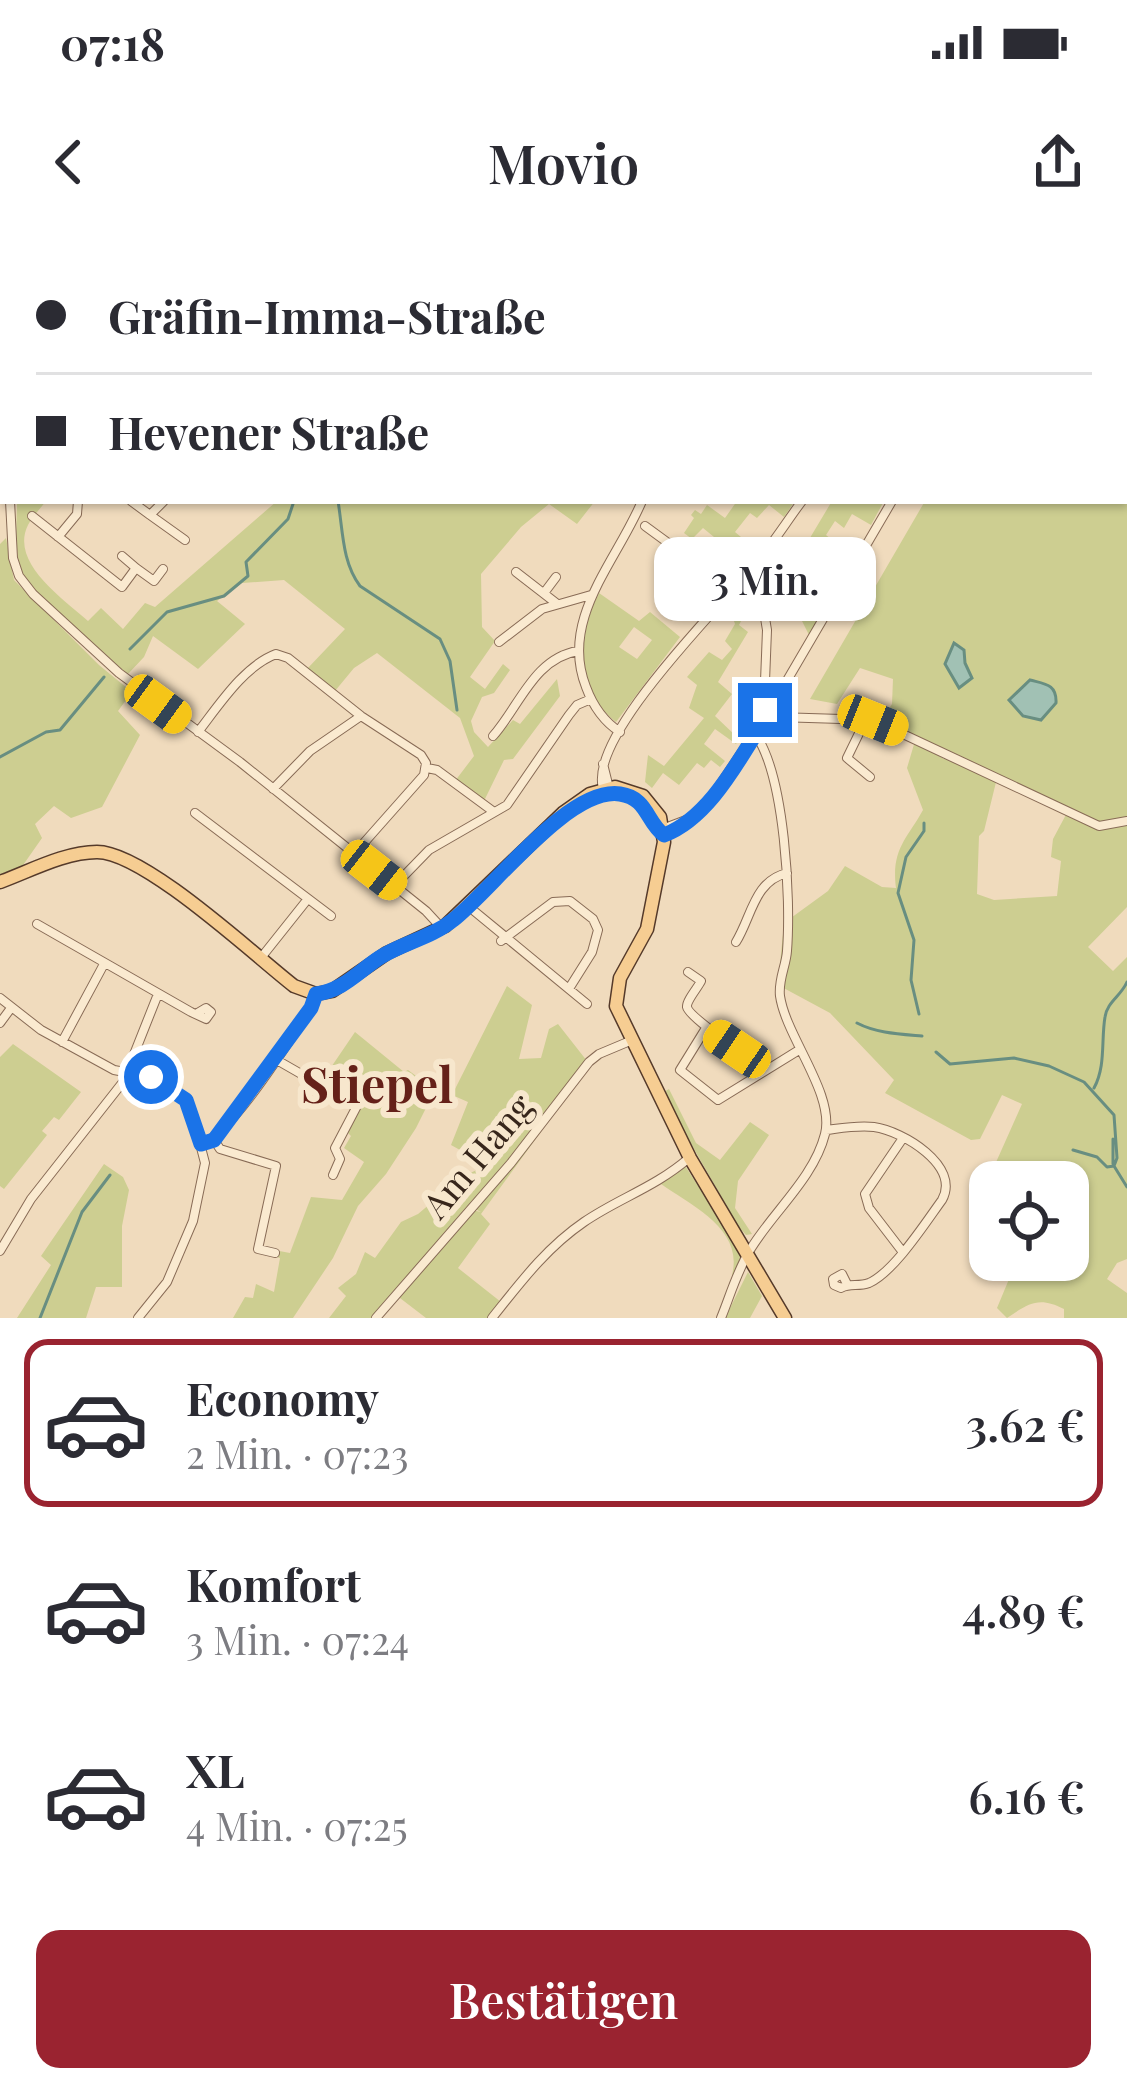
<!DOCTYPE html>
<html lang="de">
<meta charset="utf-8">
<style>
body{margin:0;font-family:"Playfair Display",serif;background:#f2f2f3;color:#2b2b33;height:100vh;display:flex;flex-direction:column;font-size:45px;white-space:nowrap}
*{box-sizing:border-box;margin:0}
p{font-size:39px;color:#7c7c81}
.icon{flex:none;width:66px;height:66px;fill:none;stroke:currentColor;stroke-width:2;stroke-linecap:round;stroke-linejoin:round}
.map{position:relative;height:1078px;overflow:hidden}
.side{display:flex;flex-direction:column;background:#fff;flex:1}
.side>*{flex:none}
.guide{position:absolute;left:0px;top:0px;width:1128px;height:264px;box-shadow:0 3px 9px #0004;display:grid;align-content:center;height:264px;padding:0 36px;background:#fff}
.controls{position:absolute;left:969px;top:921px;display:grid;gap:24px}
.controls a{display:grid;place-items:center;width:120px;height:120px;border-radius:24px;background:#fff;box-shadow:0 3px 9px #0004;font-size:60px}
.end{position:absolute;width:54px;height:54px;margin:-27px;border:15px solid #1a73e8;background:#fff;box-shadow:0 0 0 6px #fff}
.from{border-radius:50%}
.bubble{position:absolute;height:84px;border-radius:24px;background:#fff;box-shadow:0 3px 9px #0004;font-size:39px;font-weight:600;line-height:84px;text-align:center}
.car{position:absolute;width:36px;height:72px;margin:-36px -18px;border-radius:15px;box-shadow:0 0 9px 3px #0007;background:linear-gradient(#f5c518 24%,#345 0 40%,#f5c518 0 76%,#345 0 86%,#f5c518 0)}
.guide b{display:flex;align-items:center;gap:42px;height:114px;font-size:45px}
.guide b+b{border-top:3px solid #e1e1e2}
.guide i{width:30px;height:30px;background:#2b2b33}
ul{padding:21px 0 0;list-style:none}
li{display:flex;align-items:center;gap:36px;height:168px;margin:0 24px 18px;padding:0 12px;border:6px solid transparent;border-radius:24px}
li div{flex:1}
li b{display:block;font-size:45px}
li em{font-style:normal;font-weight:600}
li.active{border-color:#9a2330}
li>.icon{width:108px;height:108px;stroke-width:1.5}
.primary-button{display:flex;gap:24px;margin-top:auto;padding:24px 36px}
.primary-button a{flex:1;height:138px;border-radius:24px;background:#9a2330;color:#fff;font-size:48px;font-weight:600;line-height:138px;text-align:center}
.status{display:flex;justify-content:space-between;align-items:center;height:84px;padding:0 60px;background:#fff;direction:ltr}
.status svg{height:33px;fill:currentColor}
header{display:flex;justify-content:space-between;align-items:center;height:156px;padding:0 36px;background:#fff;font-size:54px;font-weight:600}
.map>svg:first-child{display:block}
</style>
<div class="status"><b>07:18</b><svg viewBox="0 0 49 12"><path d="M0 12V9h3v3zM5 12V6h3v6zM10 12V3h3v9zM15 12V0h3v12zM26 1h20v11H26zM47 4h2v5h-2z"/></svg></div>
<header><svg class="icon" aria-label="back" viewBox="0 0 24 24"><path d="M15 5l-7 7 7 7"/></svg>Movio<svg class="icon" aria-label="share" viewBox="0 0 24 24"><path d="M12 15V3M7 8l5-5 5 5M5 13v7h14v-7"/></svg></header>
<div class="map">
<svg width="1127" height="1078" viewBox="0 0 1127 1078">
<rect width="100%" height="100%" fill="#f0dbbd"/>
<!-- green -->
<path fill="#cdce91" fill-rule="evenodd" d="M 1024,0 L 1127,0 L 1127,667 L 1088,707 L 1113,731 L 1127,717 L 1127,1019 L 1117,1023 L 1107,1039 L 1127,1053 L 1127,1078 L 1064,1078 L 1064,1069 C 1039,1056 1029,1063 1007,1078 L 997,1068 L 1017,1020 L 1068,1020 L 1068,942 L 1002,942 L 993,929 L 1022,864 L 1002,855 L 980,899 L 971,900 L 885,853 L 894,840 L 830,773 L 778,745 L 784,683 L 828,651 L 845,626 L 882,647 L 896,648 C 891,609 907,599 923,570 L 907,528 L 915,501 L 944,519 L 949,511 L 881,481 L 892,464 L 893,439 L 860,428 L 837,464 L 810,459 L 925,261 L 1125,261 L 1125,3 L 1023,3 ZM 998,534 L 1069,569 L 1053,599 L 1051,617 L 1061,621 L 1057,656 L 994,660 L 977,654 L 979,596 L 984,591 Z
M 17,261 L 46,261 C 40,269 32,277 28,285 C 9,323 65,360 88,381 L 101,368 L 123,389 L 145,363 L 155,367 L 277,261 L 595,261 L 577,284 L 549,264 L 521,287 L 481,334 L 482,387 L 495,401 L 470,437 L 485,449 L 503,424 L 510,430 L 494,453 L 482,457 L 471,481 L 474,492 L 488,507 L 513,480 L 520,484 L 557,439 L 560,456 L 513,519 L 504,520 L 484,561 L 455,541 L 474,516 L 460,478 L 377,413 L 354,428 L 335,451 L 307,429 L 345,389 L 284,340 L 242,343 L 217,361 L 245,384 L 198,429 L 153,396 L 144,417 L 128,434 C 106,417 35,359 24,337 C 13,314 17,285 17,261 Z
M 737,261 L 795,261 L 784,277 L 769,265 L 757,278 L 750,273 L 735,292 L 747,302 L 739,312 L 728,304 L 710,323 L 701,317 L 714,297 L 703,288 L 692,299 L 684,293 L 694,278 L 691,275 L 695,270 L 701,274 L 707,265 L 725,278 Z
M 832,261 L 884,261 L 871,285 L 852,274 L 844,288 L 835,281 L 826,295 L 837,304 L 825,324 L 814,320 L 806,336 L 832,353 L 809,395 L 797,371 L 775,350 L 782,328 L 792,328 Z
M 6,298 L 14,340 L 99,425 L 132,452 L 118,471 L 140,495 L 102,567 L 71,578 L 54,566 L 35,584 L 42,598 L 21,628 L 0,634 L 0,304 Z
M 599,353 L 639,381 L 650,372 L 680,397 L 616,482 C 575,450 577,395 599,353 ZM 634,387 L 652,400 L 637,419 L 619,407 Z
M 750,364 L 739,385 L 748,392 L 718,442 L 732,454 L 715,476 L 739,499 L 736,504 L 715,489 L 704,504 L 725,521 L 720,527 L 711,520 L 704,528 L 697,523 L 679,545 L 663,533 L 652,548 L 645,542 L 648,515 L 664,526 L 704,478 L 689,468 L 697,445 L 687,437 L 709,412 L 722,420 L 732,409 L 725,401 L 735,384 L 733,378 Z
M 507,746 L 532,765 L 519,819 L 541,818 L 549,789 L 558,784 L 587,821 L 522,906 L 373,1078 L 329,1078 L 346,1056 L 338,1048 L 356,1034 L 365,1012 L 375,1018 L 401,982 L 418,974 L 462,937 L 487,925 L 451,905 L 468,862 L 452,855 Z
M 355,792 L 404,832 L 408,830 L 435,850 L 416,888 L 386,934 L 358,966 L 333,1018 L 293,1078 L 233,1078 L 245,1057 L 253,1058 L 256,1044 L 274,1052 L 280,1018 L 273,1016 L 274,1010 L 290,1013 L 311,957 L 342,960 L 364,922 L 344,908 L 351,896 L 346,891 L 363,866 L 325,845 L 326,839 L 321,842 Z
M 13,804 L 81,852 L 59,880 L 54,877 L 42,891 L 47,895 L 4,949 L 0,946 L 0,817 Z
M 669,849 L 696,903 L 720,920 L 750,882 L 769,895 L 738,941 L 735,968 L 752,994 L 746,995 L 738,986 L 662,853 Z
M 564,860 L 481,974 L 490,984 L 458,1028 L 501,1062 L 489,1078 L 426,1078 L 396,1055 L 472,970 L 481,972 L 473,968 Z
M 104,924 L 123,937 L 129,950 L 122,986 L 122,1047 L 96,1047 L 86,1078 L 17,1078 L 51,1025 L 41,1016 Z
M 684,924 L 742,1015 L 735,1036 L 732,1035 C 744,989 692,966 661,944 Z
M 748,1032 L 762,1056 L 750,1078 L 725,1078 Z"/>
<!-- water -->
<path fill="#a1c1b4" stroke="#688e81" stroke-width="3" d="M 954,403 L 964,410 L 965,423 L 972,438 L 959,448 L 945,424 Z
M 1030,440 C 1045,444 1057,444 1056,463 L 1041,480 L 1023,476 L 1009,460 Z"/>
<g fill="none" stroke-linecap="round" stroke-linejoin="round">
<!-- stream -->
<path stroke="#688e81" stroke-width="3" d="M 288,3 L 289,0
M 455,3 L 456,0
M 1125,67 L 1127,68
M 1125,98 L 1127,96
M 1125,117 L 1127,101
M 1125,135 L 1125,146
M 338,261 C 343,291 342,322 360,346 L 440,399 L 450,421 L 457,470
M 130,409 L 167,372 L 224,356 L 248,336 L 246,322 L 288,279 L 294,261
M 0,517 L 46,492 L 60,490 L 104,437
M 919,774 L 911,740 L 914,700 L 898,653 L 906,617 L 924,591 L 924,583
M 857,783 C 876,793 899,794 922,796
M 936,812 L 950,824 L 1014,818 L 1049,826 L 1084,842 L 1114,875 L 1117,918 L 1114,926 L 1127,947
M 1094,848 C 1106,826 1101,800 1105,777 C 1107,762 1121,756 1127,742
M 1113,899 L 1113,924
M 1073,910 L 1097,917 L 1107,927 L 1114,926
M 40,1078 L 82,972 L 110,935"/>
<!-- minor casing -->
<g stroke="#886b56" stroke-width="10">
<path id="minor" d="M 762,0 L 766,3
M 8,3 L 10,0
M 366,3 L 368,0
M 747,3 L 747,0
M 914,3 L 915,0
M 1020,3 L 1021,0
M 0,17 L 3,12
M 0,190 L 3,204
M 10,261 L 13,318 L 19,336 L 33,354 L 119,433 L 240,522 L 426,671 L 438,684
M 131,261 L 150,275 L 164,261
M 150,275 L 185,300
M 32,276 L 122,347 L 136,328 L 154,341 L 163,329
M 645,286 L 731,349
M 58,297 L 77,274 L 78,261
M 122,316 L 136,328
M 516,332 L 556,363
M 544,353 L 556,337
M 763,366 L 767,390 L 764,467 L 768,473
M 499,402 L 542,369 L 591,355
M 768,473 L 777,477 L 873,480 L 1099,586 L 1127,581
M 866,479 L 847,518 L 870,537
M 198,492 C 219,465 244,426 276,414 L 288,418 L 361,476 L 421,515 L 426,523 L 424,535 L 354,614
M 620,492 C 603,481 593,466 586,447 C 559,379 617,321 642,261
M 493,496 C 519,467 534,418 578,411
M 603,524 L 609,548 L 605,553 C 578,504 727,360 758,321 C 774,302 787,281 802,261
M 427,528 L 437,530 L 494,572
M 273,549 L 310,511 L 361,476
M 195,573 L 331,676
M 686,580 L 657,591 L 664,594 C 683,588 700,570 713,555 L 768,473 L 892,261
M 394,646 L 429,610 L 507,565 L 569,475 L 577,465 L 591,459
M 468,666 L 587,764
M 37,684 L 191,772 L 206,779 L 211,772 L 206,768 L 196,774
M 501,701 L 553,662 L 570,661 L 593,679 L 598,690 L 592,712 L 570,747
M 736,702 C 752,676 754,641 787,633
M 260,719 L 307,660
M 688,732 L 701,741 C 699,746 686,761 687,767 C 689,778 752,819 765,830
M 0,758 L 41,790 L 114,830 L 151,837 L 180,855 L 191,869 L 205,923 L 193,981 L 167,1042 L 138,1078
M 0,783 L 11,768
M 706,788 L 680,830 L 718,860 L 799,810
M 62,802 L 104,724
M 275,819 L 357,866 L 335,908 L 340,919 L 333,935
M 826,890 C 842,888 858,885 874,887 C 903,891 961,926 942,960 C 926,982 894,1032 869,1043 C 858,1047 850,1043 841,1048 L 834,1045 L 833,1039 L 842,1034 L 847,1044
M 214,900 L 220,909 L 276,926 L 258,1009 L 275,1013
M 201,904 C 232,895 294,793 315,762 L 316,751
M 0,1011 L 31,959 L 123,842 L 158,754
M 902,1011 L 869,968 L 865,954 L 903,898
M 376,1078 L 511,923 L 589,822 L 599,814 L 630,801
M 492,1078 C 520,1043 546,1008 584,982 C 619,958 654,948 689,918
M 721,1078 C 730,1056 737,1031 750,1010 C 772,973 814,938 825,894 C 835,854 786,797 780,756 C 778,740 786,726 787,711 C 791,659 785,535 755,494"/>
</g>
<!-- major casing -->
<g stroke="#553a2a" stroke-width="15">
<path id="major" d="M 0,642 C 30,631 65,612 97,612 C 144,612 253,714 294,746 L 316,754 L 332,751 L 387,713 L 445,686 L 563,573 L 590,554 L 615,547 L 643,556 L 660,577 L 664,602 L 647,689 L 620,738 L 616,766 L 690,918 L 785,1078"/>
</g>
<!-- minor -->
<use href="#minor" stroke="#faead0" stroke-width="8"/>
<!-- major -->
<use href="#major" stroke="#f6cd92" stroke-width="12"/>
</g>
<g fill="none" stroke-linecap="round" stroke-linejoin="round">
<!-- route -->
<path stroke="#1a73e8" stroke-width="15" d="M 151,837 L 186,860 L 201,904 L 214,900 L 311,768 L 316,754 C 342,751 358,732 379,718 C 402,703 431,698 453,680 C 492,650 569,546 620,554 C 648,558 646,582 664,595 C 712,577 742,513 769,473 L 765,470"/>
</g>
<g text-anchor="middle" stroke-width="12" stroke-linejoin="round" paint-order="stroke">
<!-- street labels -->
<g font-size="36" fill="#37261b" stroke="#f7e7cd">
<text transform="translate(478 916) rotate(-50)" y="13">Am Hang</text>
</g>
<!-- district labels -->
<g font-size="48" font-weight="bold" fill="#652119" stroke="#f7e7cd">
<text x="377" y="863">Stiepel</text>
</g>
</g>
</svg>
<div class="controls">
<a><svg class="icon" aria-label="locate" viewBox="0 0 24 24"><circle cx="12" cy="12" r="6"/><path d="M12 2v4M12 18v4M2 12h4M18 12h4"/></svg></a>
</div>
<i class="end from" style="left:151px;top:837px"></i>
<i class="end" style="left:765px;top:470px"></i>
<div class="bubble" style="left:654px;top:297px;width:222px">3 Min.</div>
<i class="car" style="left:158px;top:464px;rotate:126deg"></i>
<i class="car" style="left:873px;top:480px;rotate:112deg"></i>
<i class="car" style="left:374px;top:630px;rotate:128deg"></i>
<i class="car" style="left:737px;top:809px;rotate:304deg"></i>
<div class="guide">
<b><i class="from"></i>Gräfin-Imma-Straße</b>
<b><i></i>Hevener Straße</b>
</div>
</div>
<section class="side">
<ul>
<li class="active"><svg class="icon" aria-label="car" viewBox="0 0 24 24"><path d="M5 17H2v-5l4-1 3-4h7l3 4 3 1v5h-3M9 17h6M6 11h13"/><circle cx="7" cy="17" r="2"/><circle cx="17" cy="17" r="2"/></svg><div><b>Economy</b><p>2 Min. · 07:23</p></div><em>3.62 €</em></li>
<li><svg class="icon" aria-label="car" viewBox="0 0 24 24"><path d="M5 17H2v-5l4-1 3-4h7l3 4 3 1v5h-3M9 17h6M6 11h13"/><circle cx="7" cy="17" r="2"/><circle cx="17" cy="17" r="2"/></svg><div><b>Komfort</b><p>3 Min. · 07:24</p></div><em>4.89 €</em></li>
<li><svg class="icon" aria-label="car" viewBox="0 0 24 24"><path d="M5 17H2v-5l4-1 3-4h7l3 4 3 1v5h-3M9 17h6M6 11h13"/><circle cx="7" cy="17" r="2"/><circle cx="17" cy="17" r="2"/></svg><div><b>XL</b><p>4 Min. · 07:25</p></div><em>6.16 €</em></li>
</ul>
<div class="primary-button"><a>Bestätigen</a></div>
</section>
